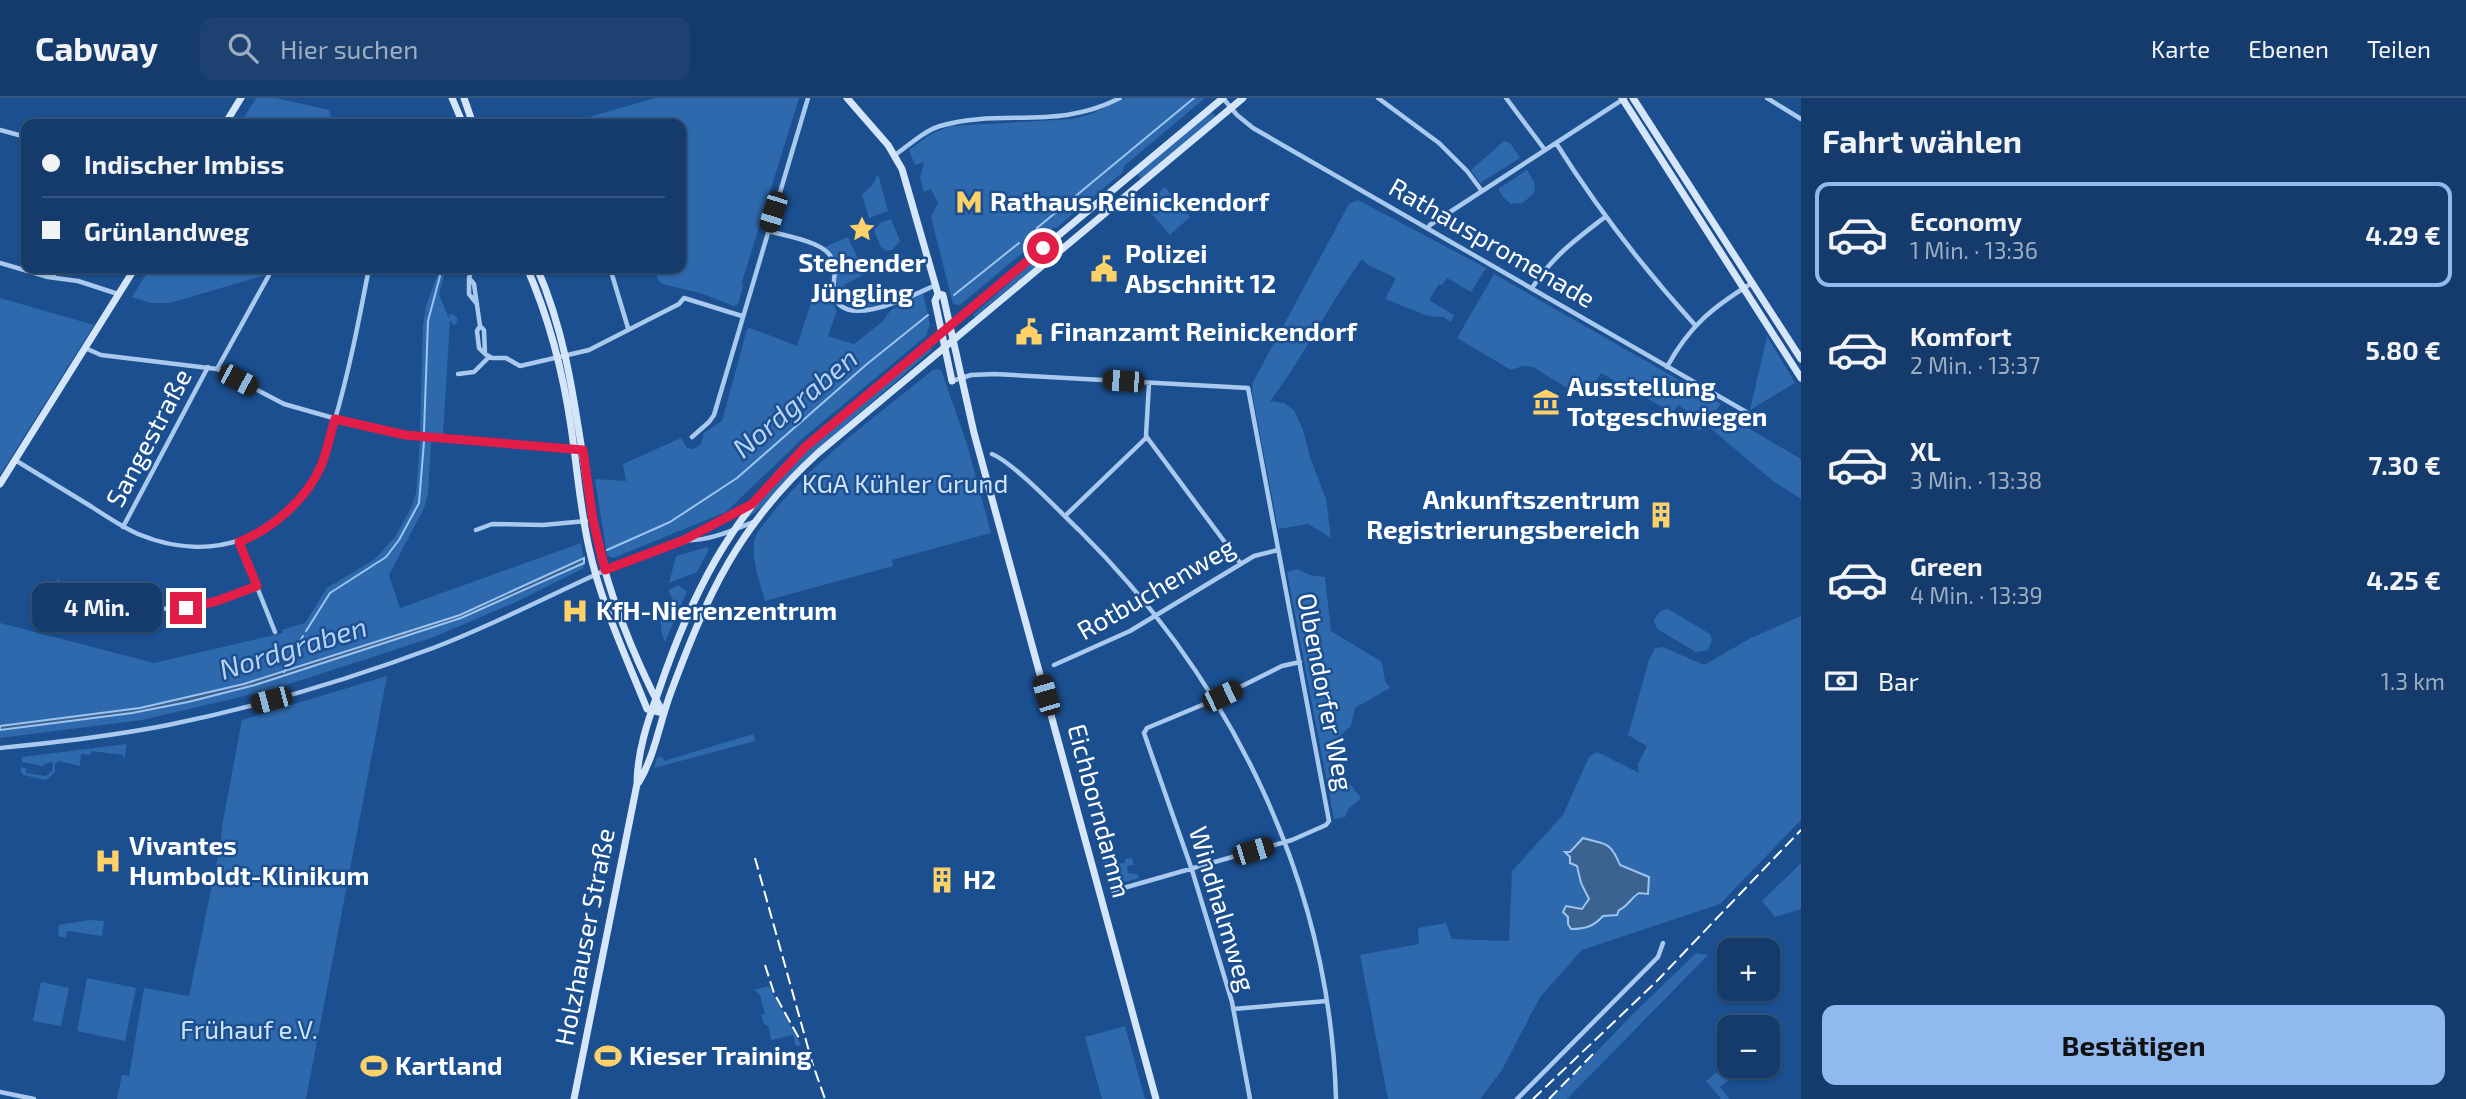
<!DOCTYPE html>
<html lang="de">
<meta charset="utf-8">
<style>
body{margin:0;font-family:"Exo 2",sans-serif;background:#1d4271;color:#f1f3f6;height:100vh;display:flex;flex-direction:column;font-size:26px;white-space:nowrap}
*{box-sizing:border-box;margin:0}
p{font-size:23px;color:#9dadc1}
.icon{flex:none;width:38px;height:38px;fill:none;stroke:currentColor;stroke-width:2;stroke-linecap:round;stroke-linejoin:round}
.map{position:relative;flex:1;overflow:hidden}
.drawer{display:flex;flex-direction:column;background:#143b6b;width:665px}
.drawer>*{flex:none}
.hud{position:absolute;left:21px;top:21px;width:665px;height:154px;border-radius:14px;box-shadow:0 2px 5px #0004,0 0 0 2px #33557e;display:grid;align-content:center;height:154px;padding:0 21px;background:#143b6b}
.controls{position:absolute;left:1717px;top:840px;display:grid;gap:14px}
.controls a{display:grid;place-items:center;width:63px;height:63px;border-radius:14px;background:#143b6b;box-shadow:0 2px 5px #0004,0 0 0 2px #33557e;font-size:35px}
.end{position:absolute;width:32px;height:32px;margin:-16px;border:9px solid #e11d48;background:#fff;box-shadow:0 0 0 4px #fff}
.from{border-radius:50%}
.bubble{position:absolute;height:49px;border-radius:14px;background:#143b6b;box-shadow:0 2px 5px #0004,0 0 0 2px #33557e;font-size:23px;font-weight:700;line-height:49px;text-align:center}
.car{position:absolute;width:21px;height:42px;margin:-21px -10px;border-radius:9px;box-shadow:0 0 5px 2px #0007;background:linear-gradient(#222 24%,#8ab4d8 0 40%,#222 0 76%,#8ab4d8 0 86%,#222 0)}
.hud b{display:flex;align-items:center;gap:24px;height:66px;font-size:26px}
.hud b+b{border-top:2px solid #33557e}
.hud i{width:18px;height:18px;background:#f1f3f6}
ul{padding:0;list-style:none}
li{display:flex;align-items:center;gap:21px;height:105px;margin:0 14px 10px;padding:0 7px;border:4px solid transparent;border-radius:14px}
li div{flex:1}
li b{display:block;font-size:26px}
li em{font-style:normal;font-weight:700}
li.on{border-color:#90b9f0}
li>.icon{width:63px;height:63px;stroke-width:1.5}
h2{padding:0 21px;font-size:32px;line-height:84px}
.pay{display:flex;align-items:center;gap:18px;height:77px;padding:0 21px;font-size:26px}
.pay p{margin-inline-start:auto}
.button{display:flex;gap:14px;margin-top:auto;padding:14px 21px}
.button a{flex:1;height:80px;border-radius:14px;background:#90b9f0;color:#111;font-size:28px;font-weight:700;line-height:80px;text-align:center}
header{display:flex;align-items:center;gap:42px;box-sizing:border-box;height:98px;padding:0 35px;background:#143b6b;border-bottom:2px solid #33557e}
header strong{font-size:33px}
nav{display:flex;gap:38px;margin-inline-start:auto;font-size:24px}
.search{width:490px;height:63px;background:#1d4271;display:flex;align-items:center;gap:18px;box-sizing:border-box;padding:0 24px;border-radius:14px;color:#9dadc1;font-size:26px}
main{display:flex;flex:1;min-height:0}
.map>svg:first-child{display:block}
</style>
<header>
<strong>Cabway</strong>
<div class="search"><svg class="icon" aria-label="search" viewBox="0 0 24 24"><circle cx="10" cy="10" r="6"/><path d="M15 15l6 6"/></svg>Hier suchen</div>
<nav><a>Karte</a><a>Ebenen</a><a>Teilen</a></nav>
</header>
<main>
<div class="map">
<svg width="1801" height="1001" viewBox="0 0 1801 1001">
<rect width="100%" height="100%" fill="#1b4f8f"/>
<!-- green -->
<path fill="#2e69ad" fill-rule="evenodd" d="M 256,0 L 276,0 L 329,12 L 333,26 L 240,26 Z
M 655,0 L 799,0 L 742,184 L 743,189 L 738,206 L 734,208 L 700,195 L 662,186 L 658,182 L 655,170 L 681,170 L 681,26 L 565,26 Z
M 1126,0 L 1205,0 L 1124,68 L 1123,74 L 1056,130 L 1054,129 L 960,207 L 953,206 L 931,119 L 938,105 L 931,91 L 924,94 L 920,79 L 924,64 L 915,67 L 909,52 L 931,36 L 951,28 L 1073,21 L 1091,16 Z
M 1211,14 L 1216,19 L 1141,81 L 1137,76 Z
M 1504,43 L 1510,45 L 1520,60 L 1480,85 L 1471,72 Z
M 1527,72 L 1534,84 L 1535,94 L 1523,105 L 1511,106 L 1504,100 L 1498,91 Z
M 878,76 L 888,113 L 869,120 L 862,97 L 873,86 Z
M 1165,89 L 1190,119 L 1170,137 L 1144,107 Z
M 1358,102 L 1486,170 L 1471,194 L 1447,180 L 1442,187 L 1439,186 L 1429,202 L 1454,217 L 1451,224 L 1443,219 L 1428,218 L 1385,201 L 1396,180 L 1368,167 L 1362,161 C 1328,207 1304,259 1270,303 L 1284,305 L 1294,312 L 1303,332 L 1310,359 L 1326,401 L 1331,440 L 1308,426 L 1278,431 L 1252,294 L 1253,284 L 1349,106 Z
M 891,121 L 900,143 L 892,152 L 886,153 L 881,149 L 872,128 Z
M 848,139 L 865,176 L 844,187 L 848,198 L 871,187 L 876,200 L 886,196 L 885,204 C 868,210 849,214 836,198 L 837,165 L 825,149 Z
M 1056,143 L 1061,148 L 974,219 L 973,217 Z
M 150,170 L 289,170 L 170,205 L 150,205 L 132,199 Z
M 416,170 L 446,170 L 439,196 L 449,221 L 449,217 L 452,216 L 458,220 L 456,226 L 453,227 L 450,222 L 443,337 L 420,335 L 423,228 L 426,208 L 438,175 L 415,173 Z
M 1494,176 L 1721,306 L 1700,333 L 1683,322 L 1688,314 L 1678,307 L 1673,315 L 1601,275 L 1585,301 L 1533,269 L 1523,268 L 1511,272 L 1457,240 Z
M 814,195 L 829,199 L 837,213 L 828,238 L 854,246 L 882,224 L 891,212 L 923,195 L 930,226 L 926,238 L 803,340 L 726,414 L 613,460 L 607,457 L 595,381 L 626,383 L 623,366 L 681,340 L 687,350 L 693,351 L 701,346 L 704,335 L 722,323 L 747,231 L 750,230 L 797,248 Z
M 0,200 L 94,227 L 0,377 Z
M 1767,238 L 1795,285 L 1750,312 Z
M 931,248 L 932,252 L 811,357 L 762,409 L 746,421 C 794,352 866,302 931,248 Z
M 934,271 L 941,272 L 966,343 L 991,435 L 892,462 L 893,468 L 765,503 C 760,483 750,460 755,440 C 757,434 763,427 767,422 C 812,363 877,318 934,271 Z
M 1721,314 L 1801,361 L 1801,401 L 1773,383 L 1709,329 Z
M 420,343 L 431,344 L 428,396 L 424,410 L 389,477 L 400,510 L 581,445 L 585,466 L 582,471 L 512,506 L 431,540 L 274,591 L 142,622 L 0,640 L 0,525 L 154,565 L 283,535 L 282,532 L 305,525 L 327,490 L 375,461 L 395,439 L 411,410 L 416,395 Z
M 707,449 L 709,451 L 697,474 L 669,485 L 676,458 Z
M 1298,471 L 1309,477 L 1325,479 L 1331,533 L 1382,564 L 1385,583 L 1390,590 L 1355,610 L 1351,628 L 1341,637 L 1339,653 L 1342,676 L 1361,700 L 1349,710 L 1345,719 L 1334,721 L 1287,474 Z
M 678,487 L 687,493 L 665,544 L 662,537 L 660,518 L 655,518 L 653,512 L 660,514 L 668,511 L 672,500 L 668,492 Z
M 1668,511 L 1710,536 L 1712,542 L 1708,552 L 1696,554 L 1657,531 L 1654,523 C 1657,516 1660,512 1668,511 Z
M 1801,518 L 1801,722 L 1720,806 L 1582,852 L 1540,899 L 1502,972 L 1480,1001 L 1388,1001 L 1360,857 L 1419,846 L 1418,830 L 1446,825 L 1452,841 L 1509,843 L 1512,773 L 1563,717 L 1589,659 L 1597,654 L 1639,675 L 1638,666 L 1647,648 L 1628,637 L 1649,562 L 1655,550 L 1663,549 L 1704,567 L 1751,540 ZM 1593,742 C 1608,743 1615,754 1620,767 L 1639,774 L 1649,785 L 1648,796 L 1639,795 C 1631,800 1627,809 1619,812 L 1617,817 L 1603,818 C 1594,828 1586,831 1571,830 L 1568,826 L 1568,819 L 1582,811 L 1589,801 C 1582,784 1577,768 1566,754 Z
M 387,578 L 306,1001 L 117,1001 L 122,977 L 129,978 L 144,890 L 189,898 L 221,744 L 222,728 L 242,622 Z
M 753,636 L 755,643 L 654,670 L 657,660 L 662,658 L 664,663 Z
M 127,646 L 124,662 L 123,657 L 91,653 L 90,657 L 81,656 L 80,668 L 59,663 L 55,666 L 55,674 L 46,682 L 23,677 L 21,674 L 21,669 L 26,670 L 26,675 L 46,678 L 52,673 L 53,665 L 50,664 L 42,668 L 22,664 L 22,659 Z
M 1112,746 L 1113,749 L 1104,750 L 1109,766 L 1125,765 L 1125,761 L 1132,760 L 1134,767 L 1127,768 L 1128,775 L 1137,776 L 1139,780 L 1114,787 L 1108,784 L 1099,750 Z
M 1801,765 L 1801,811 L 1775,819 L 1762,803 Z
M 89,822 L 104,823 L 102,838 L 67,833 L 66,840 L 58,838 L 59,827 Z
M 1696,855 L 1708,857 L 1567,1001 L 1551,1001 L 1633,916 Z
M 87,880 L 136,890 L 125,943 L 77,933 Z
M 41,884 L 69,890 L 61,928 L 33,923 Z
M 769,888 L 801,947 L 796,948 L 793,937 L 771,942 L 769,929 L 764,926 L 761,916 L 765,917 L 760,897 L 754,892 Z
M 1125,928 L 1145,1001 L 1102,1001 L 1085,939 Z
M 1729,964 L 1729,968 L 1739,968 L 1737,975 L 1720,989 L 1730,1001 L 1721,1001 L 1706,983 Z"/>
<!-- water -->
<path fill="#3c6290" stroke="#9cc4f0" stroke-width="2" d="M 584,460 L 584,465 L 461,520 L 255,587 L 188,604 L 132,615 L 0,632 L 0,628 L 140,610 L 244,586 L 460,517 Z
M 1583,740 C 1605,747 1610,742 1620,767 L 1649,779 L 1648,796 L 1639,795 C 1631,800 1627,809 1619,812 L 1617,817 L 1603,818 C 1594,828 1586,831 1571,831 L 1568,826 L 1568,819 L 1563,814 L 1566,808 L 1582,811 L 1589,801 L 1581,785 L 1577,768 L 1570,765 L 1570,759 L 1565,754 L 1570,754 Z"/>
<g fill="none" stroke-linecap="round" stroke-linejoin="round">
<!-- stream -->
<path stroke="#9cc4f0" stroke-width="2" d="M 1037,130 L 1194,0
M 954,197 L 1019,145
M 424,334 L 428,223 L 440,178 L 439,170
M 607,452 L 670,424 L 737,380 L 867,266 L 928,217
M 306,533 L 330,495 L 386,459 L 399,442 L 419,405 L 424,344
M 284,574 L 303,538"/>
<!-- minor -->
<path stroke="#a9c9ee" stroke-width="4.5" d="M 1223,0 L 1237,17 L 1253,30 L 1748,315
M 1378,0 L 1439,45 L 1467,73 L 1482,93
M 1506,0 L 1545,52
M 1767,0 L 1801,21
M 0,32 L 26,39
M 1556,45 C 1597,110 1643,170 1695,227
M 895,57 C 909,47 924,33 940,28 C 1002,10 1056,33 1120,0
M 1428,130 L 1430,127 L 1625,0
M 768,133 C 783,137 818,143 828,155 C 841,169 831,181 834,196 C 842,235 917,195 936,187
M 0,165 L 48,179 L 78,183 L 118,196
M 472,170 L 469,180 L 474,186 L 480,228 L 484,232 L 485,256 L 492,260 L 506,260 L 520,268 L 589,252 L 679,206 L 684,200 L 742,218
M 610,170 L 628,230
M 53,179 L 56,170
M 469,181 L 469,196 L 477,206
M 1532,190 C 1553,158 1575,142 1605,119
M 480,228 L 477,233 L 479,250 L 484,255
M 85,250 L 101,257 L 217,271 L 284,306 L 365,329 L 405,337 L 575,352
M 1667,269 C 1689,228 1713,209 1752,185
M 217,271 L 269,177
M 458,276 L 474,274 L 489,259
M 952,283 L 971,277 L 995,276 L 1248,290 L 1329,723 L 1326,727 L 1292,742 L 1113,793
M 1149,285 L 1146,338 L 1241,466
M 692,339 L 709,324 L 714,317 L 808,0
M 992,356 C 1014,365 1060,414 1079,432 C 1232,584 1330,784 1336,1001
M 15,362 C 41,378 67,394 92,409 C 107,419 122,429 138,436 C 210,466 284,442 319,371 C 326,357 329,340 334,325 C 349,274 359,222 369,170
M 1065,418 L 1147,339
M 123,429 L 208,269
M 476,432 L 492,426 L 543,427 L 586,423
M 685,442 C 707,444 733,432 753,424
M 239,444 L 275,534
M 58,485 C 67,495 79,497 92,500 C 156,519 195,512 257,488
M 1054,567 L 1130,533 L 1254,458 L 1278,452
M 0,650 C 56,644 113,638 168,627 C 257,609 347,582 433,550 C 489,529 542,501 597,476 C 649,452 701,437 751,406
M 1233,911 L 1327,903
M 0,994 L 34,1001
M 1250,1001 L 1232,904 L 1192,772 L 1144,635 L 1147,630 L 1214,602 L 1282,568 L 1300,564
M 1517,1001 L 1658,859 L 1663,845"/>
<!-- secondary -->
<path stroke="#d6e6fa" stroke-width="7" d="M 452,0 L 463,26
M 464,0 L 473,26
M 847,0 L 888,47 L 902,71 L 938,196 L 943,197 L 974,335 L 1156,1001
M 1622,0 L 1801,280
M 1633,0 L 1801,261
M 225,26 L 241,0
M 527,170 C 549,220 563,274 571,329 C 577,369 580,410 589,450 C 601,506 626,558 647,611 L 663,615
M 537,170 C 575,256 578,350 597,441 C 610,501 635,561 663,615
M 938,196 L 935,203 L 952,283
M 0,386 L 135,170
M 639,684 C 655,657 660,623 671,594 C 708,495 738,428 818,355 L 1243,0
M 574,1001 L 637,686 C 637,654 648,622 659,592 C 692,495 729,422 804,350 L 1223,0"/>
<!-- rail -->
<path stroke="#fff" stroke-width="2" stroke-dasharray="12 5" stroke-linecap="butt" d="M 755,760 L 812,964 L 825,1001
M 765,867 L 774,895 L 800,942
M 1533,1001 L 1655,885 L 1801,732
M 1549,1001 L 1593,956"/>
</g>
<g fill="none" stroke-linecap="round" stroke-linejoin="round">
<!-- route -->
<path stroke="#e11d48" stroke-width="9" d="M 186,510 L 217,503 L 257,488 L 239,444 C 272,431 306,402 321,368 C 327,354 330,337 335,321 L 405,337 L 583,352 L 593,422 L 605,472 L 684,442 L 752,406 L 804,350 L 1043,150"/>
</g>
<!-- icons -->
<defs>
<g id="metro-bare" transform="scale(2.1)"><path d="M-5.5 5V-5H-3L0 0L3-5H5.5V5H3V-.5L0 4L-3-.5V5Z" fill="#ffd166" stroke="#1b4f8f" stroke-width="2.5" paint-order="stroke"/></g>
<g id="sight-bare" transform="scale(2.1)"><path d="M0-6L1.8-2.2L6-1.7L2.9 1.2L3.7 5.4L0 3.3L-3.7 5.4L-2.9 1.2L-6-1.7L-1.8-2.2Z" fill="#ffd166" stroke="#1b4f8f" stroke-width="2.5" paint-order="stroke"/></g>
<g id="civic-bare" transform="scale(2.1)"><path d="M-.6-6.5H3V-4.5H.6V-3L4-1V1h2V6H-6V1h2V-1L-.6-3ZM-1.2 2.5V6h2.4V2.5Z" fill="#ffd166" stroke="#1b4f8f" stroke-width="2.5" paint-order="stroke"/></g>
<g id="museum-bare" transform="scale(2.1)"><path d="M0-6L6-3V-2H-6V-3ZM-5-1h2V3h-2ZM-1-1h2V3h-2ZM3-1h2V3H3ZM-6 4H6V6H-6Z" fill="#ffd166" stroke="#1b4f8f" stroke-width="2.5" paint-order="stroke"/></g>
<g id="building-bare" transform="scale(2.1)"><path d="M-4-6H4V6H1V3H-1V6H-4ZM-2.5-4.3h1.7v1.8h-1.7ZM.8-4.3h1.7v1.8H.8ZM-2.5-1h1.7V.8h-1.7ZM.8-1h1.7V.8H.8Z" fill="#ffd166" stroke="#1b4f8f" stroke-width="2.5" paint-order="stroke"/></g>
<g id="hospital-bare" transform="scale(2.1)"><path d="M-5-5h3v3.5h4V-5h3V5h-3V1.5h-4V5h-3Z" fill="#ffd166" stroke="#1b4f8f" stroke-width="2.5" paint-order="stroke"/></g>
<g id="stadium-bare" transform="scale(2.1)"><path d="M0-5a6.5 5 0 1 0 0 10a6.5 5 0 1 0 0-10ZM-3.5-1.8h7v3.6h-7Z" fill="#ffd166" stroke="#1b4f8f" stroke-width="2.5" paint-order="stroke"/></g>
</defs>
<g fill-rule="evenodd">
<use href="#metro-bare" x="969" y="104"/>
<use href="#sight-bare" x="862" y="131"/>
<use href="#civic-bare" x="1104" y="171"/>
<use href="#civic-bare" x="1029" y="234"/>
<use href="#museum-bare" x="1546" y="304"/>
<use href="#building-bare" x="1661" y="417"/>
<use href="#hospital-bare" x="575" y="513"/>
<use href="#hospital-bare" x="108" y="763"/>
<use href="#building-bare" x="942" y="782"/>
<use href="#stadium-bare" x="608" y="958"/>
<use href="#stadium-bare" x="374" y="968"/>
</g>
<g text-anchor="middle" stroke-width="5" stroke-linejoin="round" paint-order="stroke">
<!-- poi labels -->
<g font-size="26" font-weight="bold" fill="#fff" stroke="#1b4f8f" text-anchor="start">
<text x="990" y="113">Rathaus Reinickendorf</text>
<text x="1125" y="165">Polizei<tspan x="1125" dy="30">Abschnitt 12</tspan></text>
<text x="862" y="174" text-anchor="middle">Stehender<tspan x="862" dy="30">Jüngling</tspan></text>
<text x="1050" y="243">Finanzamt Reinickendorf</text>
<text x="1567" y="298">Ausstellung<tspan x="1567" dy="30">Totgeschwiegen</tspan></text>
<text x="1640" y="411" text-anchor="end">Ankunftszentrum<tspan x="1640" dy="30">Registrierungsbereich</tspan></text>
<text x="596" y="522">KfH-Nierenzentrum</text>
<text x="129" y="757">Vivantes<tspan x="129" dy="30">Humboldt-Klinikum</tspan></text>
<text x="963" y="791">H2</text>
<text x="629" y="967">Kieser Training</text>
<text x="395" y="977">Kartland</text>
</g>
<!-- street labels -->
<g font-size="26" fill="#fff" stroke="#1b4f8f">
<text transform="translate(1492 145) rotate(30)" y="9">Rathauspromenade</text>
<text transform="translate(149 340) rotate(-62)" y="9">Sangestraße</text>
<text transform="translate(1156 491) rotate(-30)" y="9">Rotbuchenweg</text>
<text transform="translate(1325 594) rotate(79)" y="9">Olbendorfer Weg</text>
<text transform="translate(1099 713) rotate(75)" y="9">Eichborndamm</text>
<text transform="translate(1222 811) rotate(73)" y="9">Windhalmweg</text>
<text transform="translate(585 839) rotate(-79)" y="9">Holzhauser Straße</text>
</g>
<!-- park labels -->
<g font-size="26" fill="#cfe3fa" stroke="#1b4f8f">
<text x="905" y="395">KGA Kühler Grund</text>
<text x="249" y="941">Frühauf e.V.</text>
</g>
<!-- water labels -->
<g font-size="28" font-style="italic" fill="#b5d3f5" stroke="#1b4f8f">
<text transform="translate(795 305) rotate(-40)" y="10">Nordgraben</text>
<text transform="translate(293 550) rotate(-17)" y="10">Nordgraben</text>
</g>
</g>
</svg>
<div class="controls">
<a>+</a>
<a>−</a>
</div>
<i class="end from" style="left:1043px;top:150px"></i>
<i class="end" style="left:186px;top:510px"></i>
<div class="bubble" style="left:32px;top:485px;width:130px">4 Min.</div>
<i class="car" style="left:773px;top:114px;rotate:197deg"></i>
<i class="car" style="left:238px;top:282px;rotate:118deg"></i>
<i class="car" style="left:1123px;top:283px;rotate:274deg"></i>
<i class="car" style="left:1046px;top:597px;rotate:344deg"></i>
<i class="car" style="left:1222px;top:598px;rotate:64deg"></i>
<i class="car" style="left:271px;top:602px;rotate:255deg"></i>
<i class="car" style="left:1253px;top:753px;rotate:73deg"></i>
<div class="hud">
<b><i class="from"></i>Indischer Imbiss</b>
<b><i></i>Grünlandweg</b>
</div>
</div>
<section class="drawer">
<h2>Fahrt wählen</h2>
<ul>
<li class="on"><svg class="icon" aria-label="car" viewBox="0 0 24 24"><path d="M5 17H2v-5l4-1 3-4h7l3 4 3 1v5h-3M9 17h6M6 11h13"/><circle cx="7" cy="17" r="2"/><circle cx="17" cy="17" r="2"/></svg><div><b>Economy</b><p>1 Min. · 13:36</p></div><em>4.29 €</em></li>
<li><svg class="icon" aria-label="car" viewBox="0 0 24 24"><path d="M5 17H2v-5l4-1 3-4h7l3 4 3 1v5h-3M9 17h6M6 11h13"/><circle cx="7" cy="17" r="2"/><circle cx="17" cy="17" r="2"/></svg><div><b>Komfort</b><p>2 Min. · 13:37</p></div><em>5.80 €</em></li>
<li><svg class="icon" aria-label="car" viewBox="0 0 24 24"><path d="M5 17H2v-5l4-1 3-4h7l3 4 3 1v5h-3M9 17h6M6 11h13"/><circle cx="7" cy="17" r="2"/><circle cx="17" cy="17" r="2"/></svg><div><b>XL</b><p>3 Min. · 13:38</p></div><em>7.30 €</em></li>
<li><svg class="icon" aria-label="car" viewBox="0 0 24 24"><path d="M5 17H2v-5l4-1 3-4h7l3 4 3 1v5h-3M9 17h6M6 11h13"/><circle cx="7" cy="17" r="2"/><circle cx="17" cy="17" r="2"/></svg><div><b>Green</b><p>4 Min. · 13:39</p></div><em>4.25 €</em></li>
</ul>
<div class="pay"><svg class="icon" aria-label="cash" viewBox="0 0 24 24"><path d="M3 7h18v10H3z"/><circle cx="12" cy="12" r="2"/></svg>Bar<p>1.3 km</p></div>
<div class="button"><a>Bestätigen</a></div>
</section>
</main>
